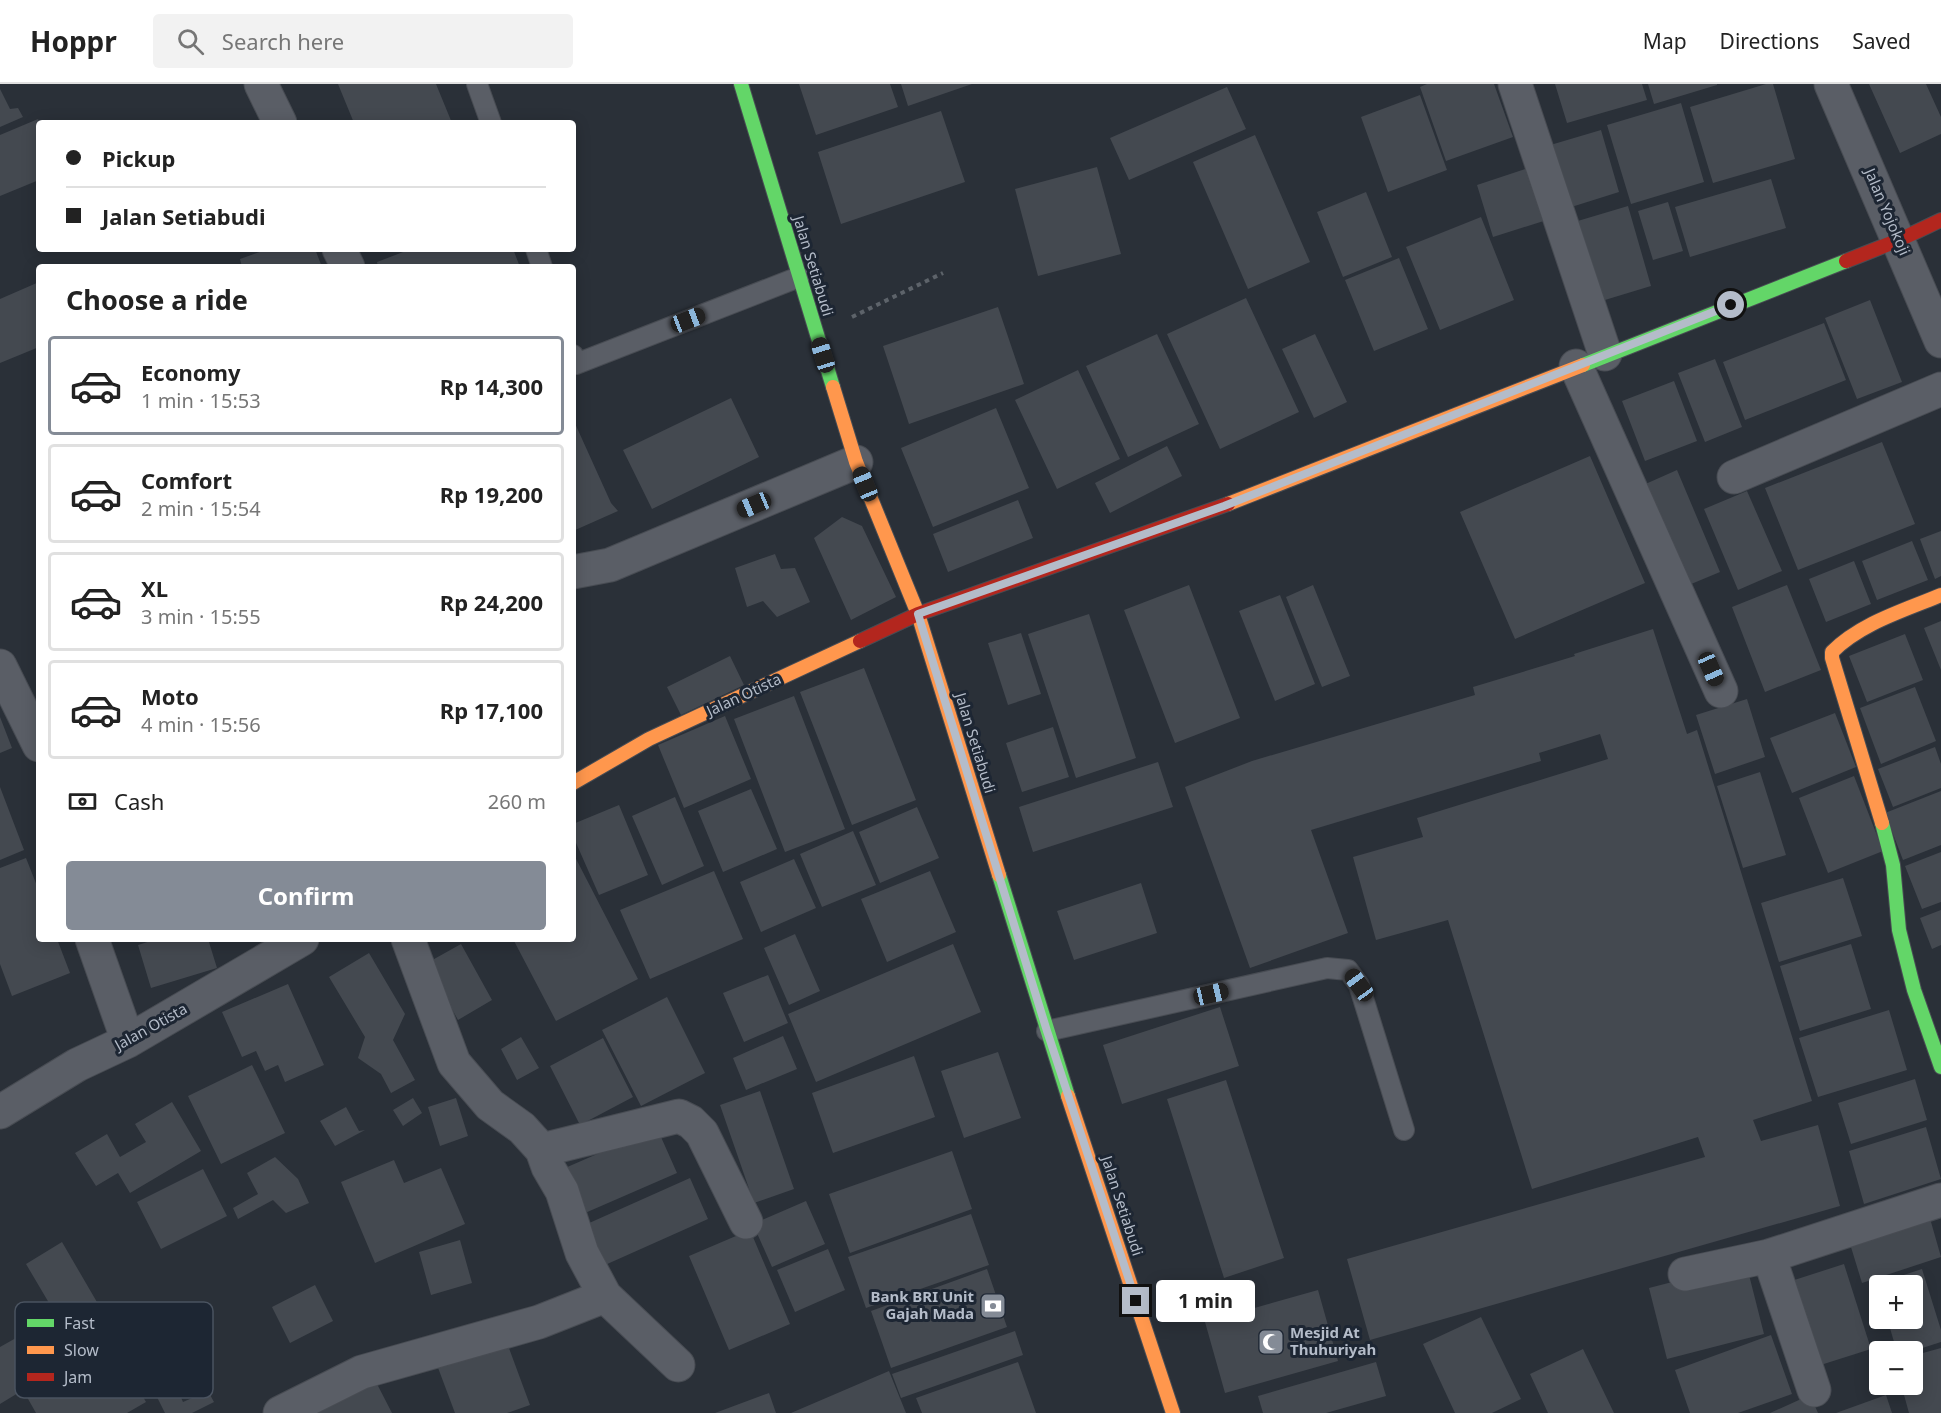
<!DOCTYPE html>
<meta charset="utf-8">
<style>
body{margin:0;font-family:"Noto Sans",sans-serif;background:#f2f2f2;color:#222;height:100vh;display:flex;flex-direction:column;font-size:22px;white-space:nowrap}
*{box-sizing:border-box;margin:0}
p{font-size:20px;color:#767676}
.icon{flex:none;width:33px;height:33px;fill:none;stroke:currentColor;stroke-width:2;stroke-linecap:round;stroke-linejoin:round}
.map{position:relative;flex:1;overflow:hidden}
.panel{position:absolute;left:36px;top:180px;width:540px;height:678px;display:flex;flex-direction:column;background:#fff;border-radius:6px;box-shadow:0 3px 15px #0003}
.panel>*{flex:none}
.guide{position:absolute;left:36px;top:36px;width:540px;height:132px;border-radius:6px;box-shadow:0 3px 15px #0003;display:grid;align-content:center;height:132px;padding:0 30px;background:#fff}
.fabs{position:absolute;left:1869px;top:1191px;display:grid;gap:12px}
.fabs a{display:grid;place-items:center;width:54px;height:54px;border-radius:6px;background:#fff;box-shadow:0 3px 15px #0003;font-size:30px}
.end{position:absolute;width:27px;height:27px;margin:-14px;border:8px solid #b4bcc9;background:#111;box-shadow:0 0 0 3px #111}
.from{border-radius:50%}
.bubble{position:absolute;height:42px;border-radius:6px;background:#fff;box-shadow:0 3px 15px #0003;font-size:20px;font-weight:700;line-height:42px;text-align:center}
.car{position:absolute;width:18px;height:36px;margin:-18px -9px;border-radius:8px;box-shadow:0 0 4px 2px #0007;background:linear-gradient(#222 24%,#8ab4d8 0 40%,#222 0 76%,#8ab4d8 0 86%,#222 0)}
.guide b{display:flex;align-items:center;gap:21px;height:57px;font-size:22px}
.guide b+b{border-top:2px solid #e0e0e0}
.guide i{width:15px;height:15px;background:#222}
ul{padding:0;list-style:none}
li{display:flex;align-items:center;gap:18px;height:99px;margin:0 12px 9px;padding:0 18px;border:3px solid #e0e0e0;border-radius:6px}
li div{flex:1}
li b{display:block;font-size:22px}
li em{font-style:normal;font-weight:700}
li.selected{border-color:#848b96}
li>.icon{width:54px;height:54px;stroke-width:1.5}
h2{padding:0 30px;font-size:27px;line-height:72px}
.pay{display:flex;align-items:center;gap:15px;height:66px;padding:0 30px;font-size:22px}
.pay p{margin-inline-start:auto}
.button{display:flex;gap:12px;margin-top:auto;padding:12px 30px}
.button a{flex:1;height:69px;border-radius:6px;background:#848b96;color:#fff;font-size:24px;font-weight:700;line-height:69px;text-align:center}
header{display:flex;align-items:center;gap:36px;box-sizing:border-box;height:84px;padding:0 30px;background:#fff;border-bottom:2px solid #e0e0e0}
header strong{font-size:28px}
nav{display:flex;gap:33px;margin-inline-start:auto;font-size:21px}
.search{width:420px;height:54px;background:#f2f2f2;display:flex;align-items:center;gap:15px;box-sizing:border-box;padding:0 21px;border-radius:6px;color:#767676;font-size:22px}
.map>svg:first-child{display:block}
</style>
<header>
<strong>Hoppr</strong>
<div class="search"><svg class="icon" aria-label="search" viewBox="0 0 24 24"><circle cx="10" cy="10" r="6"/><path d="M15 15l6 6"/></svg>Search here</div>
<nav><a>Map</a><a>Directions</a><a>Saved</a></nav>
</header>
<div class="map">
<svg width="1941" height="1329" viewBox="0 0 1941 1329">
<rect width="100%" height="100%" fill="#2a3038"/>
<!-- building -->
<path fill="#444950" d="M 338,0 L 436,0 L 452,39 L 354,39 Z
M 799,0 L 890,0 L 898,23 L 816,51 Z
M 901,0 L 972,0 L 908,22 Z
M 1427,0 L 1494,0 L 1513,53 L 1446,77 L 1420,3 Z
M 1555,0 L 1642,0 L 1647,16 L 1567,39 Z
M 1648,0 L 1717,0 L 1717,1 L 1654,20 Z
M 1766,0 L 1773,0 L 1795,75 L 1713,99 L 1690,23 Z
M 1869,0 L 1926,0 L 1941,33 L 1941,50 L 1900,69 Z
M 1227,3 L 1246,45 L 1129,96 L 1110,54 Z
M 0,5 L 10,25 L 18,24 L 23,33 L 0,43 Z
M 1420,11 L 1447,86 L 1388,108 L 1361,33 Z
M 1681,19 L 1704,98 L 1631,120 L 1607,41 Z
M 941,27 L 965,98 L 841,140 L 818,68 Z
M 38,35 L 40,39 L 39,96 L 0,112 L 0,51 Z
M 1601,46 L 1619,108 L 1565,125 L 1547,62 Z
M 1255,51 L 1310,178 L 1248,205 L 1193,78 Z
M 1534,82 L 1550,135 L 1493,153 L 1477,101 Z
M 1097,83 L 1121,170 L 1038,192 L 1015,105 Z
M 1771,95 L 1786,144 L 1690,173 L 1675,123 Z
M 1366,108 L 1392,173 L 1343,193 L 1317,128 Z
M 1668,118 L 1683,167 L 1653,176 L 1638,127 Z
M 1628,122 L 1651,202 L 1595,219 L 1571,139 Z
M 1481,133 L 1514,216 L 1440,246 L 1406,163 Z
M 268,165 L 315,165 L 322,183 L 242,183 L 240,175 Z
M 411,165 L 513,165 L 520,183 L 378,183 L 377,178 Z
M 1399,174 L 1428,245 L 1374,267 L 1345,196 Z
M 39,198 L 39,263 L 0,279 L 0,215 Z
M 1246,214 L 1299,328 L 1220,365 L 1167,250 Z
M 1870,216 L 1902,298 L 1857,315 L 1825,234 Z
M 998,223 L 1024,300 L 909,340 L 883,262 Z
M 1824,239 L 1846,296 L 1745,336 L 1723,278 Z
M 1157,250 L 1199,340 L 1128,373 L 1086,282 Z
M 1315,250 L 1347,318 L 1314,334 L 1282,265 Z
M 1715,275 L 1742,343 L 1705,358 L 1678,289 Z
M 1078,286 L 1120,375 L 1057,405 L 1015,316 Z
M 1674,297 L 1697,357 L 1645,377 L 1622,317 Z
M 731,314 L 759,373 L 652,425 L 623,366 Z
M 996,324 L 1029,404 L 933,443 L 901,364 Z
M 573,335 L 611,419 L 618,427 L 573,447 Z
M 1882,358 L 1915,440 L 1798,486 L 1765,404 Z
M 1167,362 L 1182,392 L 1110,429 L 1095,399 Z
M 1590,372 L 1645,499 L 1515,555 L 1460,428 Z
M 1677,386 L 1720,488 L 1684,503 L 1641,402 Z
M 1747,407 L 1782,487 L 1738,506 L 1704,425 Z
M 1018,416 L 1033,454 L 948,488 L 933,450 Z
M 842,433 L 862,442 L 896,513 L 851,536 L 814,454 Z
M 1941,447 L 1941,492 L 1935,495 L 1920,455 Z
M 1912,457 L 1928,496 L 1877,516 L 1862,477 Z
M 775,470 L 781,485 L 795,484 L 810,518 L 777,533 L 763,517 L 747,523 L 735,484 Z
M 1854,477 L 1871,520 L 1826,538 L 1809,495 Z
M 1189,501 L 1240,634 L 1175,659 L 1124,526 Z
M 1313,501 L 1350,592 L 1322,603 L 1286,513 Z
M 1787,501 L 1821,586 L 1765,608 L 1732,523 Z
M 1280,511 L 1315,600 L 1275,617 L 1239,527 Z
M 1089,530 L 1136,674 L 1076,694 L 1028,550 Z
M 1941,537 L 1941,586 L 1924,544 Z
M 1653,545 L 1687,650 L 1697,646 L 1812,1017 L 1753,1036 L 1761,1057 L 1818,1041 L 1840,1122 L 1370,1256 L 1347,1175 L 1705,1073 L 1698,1053 L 1532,1105 L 1448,836 L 1376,856 L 1353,773 L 1423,753 L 1417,734 L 1608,675 L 1600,650 L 1539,669 L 1541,677 L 1311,746 L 1348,849 L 1250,884 L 1185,703 L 1252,677 L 1475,611 L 1473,603 L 1575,572 L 1574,570 Z
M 1021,549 L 1041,610 L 1008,621 L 988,559 Z
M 1905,550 L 1923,596 L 1867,618 L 1849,572 Z
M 730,572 L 744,601 L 681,631 L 667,603 Z
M 864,584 L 916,716 L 852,741 L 800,608 Z
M 1915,603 L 1936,657 L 1881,680 L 1860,624 Z
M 794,612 L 845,745 L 785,768 L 734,635 Z
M 1747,615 L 1765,673 L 1715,690 L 1696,631 Z
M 1835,629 L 1856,683 L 1792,709 L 1770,654 Z
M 725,632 L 751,695 L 684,724 L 658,661 Z
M 0,633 L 12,664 L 0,669 Z
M 1053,643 L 1069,693 L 1022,708 L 1006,659 Z
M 1935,663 L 1941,680 L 1941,704 L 1893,723 L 1878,685 Z
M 1158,678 L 1173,723 L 1033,768 L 1019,723 Z
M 1760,688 L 1786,771 L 1743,784 L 1717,702 Z
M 1854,692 L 1883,767 L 1828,789 L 1799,714 Z
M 0,703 L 24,766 L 0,776 Z
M 751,705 L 777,765 L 723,788 L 698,727 Z
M 1941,707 L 1941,761 L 1903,776 L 1885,729 Z
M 675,713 L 704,782 L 662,801 L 632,732 Z
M 619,721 L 648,791 L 599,811 L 573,752 L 573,740 Z
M 917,723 L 939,774 L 880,799 L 859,748 Z
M 853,747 L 876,801 L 822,823 L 800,770 Z
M 1941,768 L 1941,818 L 1922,825 L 1905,782 Z
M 573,769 L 638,895 L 556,937 L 513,855 L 573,855 Z
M 26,774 L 39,807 L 39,855 L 57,855 L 70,889 L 12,912 L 0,880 L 0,784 Z
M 794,775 L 816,824 L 761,848 L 740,798 Z
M 714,787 L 743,855 L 650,895 L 620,826 Z
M 930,787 L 956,848 L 887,878 L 861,815 Z
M 1843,794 L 1862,852 L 1779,878 L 1761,819 Z
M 1141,799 L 1157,849 L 1074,876 L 1057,827 Z
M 1941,826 L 1941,861 L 1932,865 L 1920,834 Z
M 795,850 L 820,907 L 789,921 L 764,864 Z
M 157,855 L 208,855 L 217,884 L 151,904 L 138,861 Z
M 461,860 L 492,916 L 458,936 L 427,879 Z
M 953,860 L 981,928 L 816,998 L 788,930 Z
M 1851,860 L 1871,925 L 1800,947 L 1780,882 Z
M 369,869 L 405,930 L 393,956 L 415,996 L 391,1009 L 381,990 L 358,974 L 365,953 L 329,893 Z
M 768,891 L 788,939 L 744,958 L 723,909 Z
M 288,900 L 324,981 L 285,998 L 278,981 L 265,987 L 256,967 L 242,973 L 222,928 Z
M 667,913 L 705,989 L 641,1022 L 602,946 Z
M 1220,923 L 1239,982 L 1122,1020 L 1103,961 Z
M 1889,926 L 1907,986 L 1818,1013 L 1799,954 Z
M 783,952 L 797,985 L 746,1006 L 733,974 Z
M 521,953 L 539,984 L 517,996 L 501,965 Z
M 603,954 L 633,1013 L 580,1041 L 550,982 Z
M 998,968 L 1021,1034 L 964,1054 L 941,987 Z
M 914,972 L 935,1033 L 833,1069 L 812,1009 Z
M 252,981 L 285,1049 L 221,1080 L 188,1012 Z
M 1915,995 L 1927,1036 L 1851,1060 L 1838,1019 Z
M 1226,996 L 1284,1174 L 1224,1194 L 1167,1015 Z
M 760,1007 L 794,1105 L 754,1119 L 720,1021 Z
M 413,1014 L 422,1029 L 403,1042 L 393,1026 Z
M 456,1014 L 468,1052 L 440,1062 L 428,1023 Z
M 172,1018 L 201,1067 L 130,1109 L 118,1089 L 96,1102 L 75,1069 L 107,1050 L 120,1073 L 146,1058 L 135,1040 Z
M 346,1023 L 359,1047 L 365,1046 L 335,1062 L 320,1037 Z
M 1926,1043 L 1941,1095 L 1864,1120 L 1849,1067 Z
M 657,1044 L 677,1089 L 585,1129 L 565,1084 Z
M 952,1067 L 972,1125 L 850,1169 L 829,1110 Z
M 275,1073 L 298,1095 L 309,1119 L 286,1129 L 273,1116 L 238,1135 L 233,1124 L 258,1110 L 247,1089 Z
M 394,1076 L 404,1099 L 441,1084 L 465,1140 L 375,1179 L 341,1098 Z
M 203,1085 L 227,1132 L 161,1165 L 137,1118 Z
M 690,1094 L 708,1135 L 605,1181 L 587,1140 Z
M 806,1117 L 825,1160 L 772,1183 L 753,1140 Z
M 1927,1124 L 1941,1173 L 1862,1199 L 1847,1150 Z
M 971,1130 L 989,1181 L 866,1224 L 848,1173 Z
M 750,1146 L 790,1240 L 729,1266 L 689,1172 Z
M 460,1156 L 472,1199 L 431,1211 L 419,1168 Z
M 62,1158 L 101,1225 L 65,1246 L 26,1180 Z
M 828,1165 L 845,1206 L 795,1228 L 777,1186 Z
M 1746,1179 L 1764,1250 L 1667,1275 L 1649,1204 Z
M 1844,1180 L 1871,1265 L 1808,1285 L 1782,1200 Z
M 987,1185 L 1007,1243 L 891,1284 L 871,1227 Z
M 1922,1185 L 1941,1246 L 1941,1258 L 1910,1268 L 1897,1268 L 1887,1234 L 1912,1234 L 1912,1202 L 1880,1202 L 1879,1209 L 1876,1200 Z
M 315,1201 L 333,1237 L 290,1259 L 272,1223 Z
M 1318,1206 L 1338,1277 L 1225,1309 L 1205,1238 Z
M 1481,1233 L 1521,1315 L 1492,1329 L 1455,1329 L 1423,1260 Z
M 39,1241 L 78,1309 L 87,1303 L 75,1284 L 114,1262 L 146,1318 L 127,1329 L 36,1329 L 23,1306 L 0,1320 L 0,1263 Z
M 1015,1247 L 1023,1271 L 901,1314 L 892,1290 Z
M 181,1251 L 200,1288 L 175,1300 L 183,1318 L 208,1307 L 214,1318 L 192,1329 L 165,1329 L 130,1259 L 143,1254 L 153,1264 Z
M 1771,1251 L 1792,1310 L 1738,1329 L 1690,1329 L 1675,1286 Z
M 506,1256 L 530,1321 L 507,1329 L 455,1329 L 437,1281 Z
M 1941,1264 L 1941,1329 L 1909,1329 L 1901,1300 L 1912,1300 L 1912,1272 Z
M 1583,1265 L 1614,1329 L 1548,1329 L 1530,1290 Z
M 1018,1278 L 1036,1329 L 922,1329 L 916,1314 Z
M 1376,1278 L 1386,1312 L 1326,1329 L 1263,1329 L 1258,1312 Z
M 889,1287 L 906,1329 L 791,1329 Z
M 376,1298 L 392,1329 L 314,1329 Z
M 769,1309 L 776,1329 L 715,1329 Z
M 1810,1311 L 1818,1329 L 1770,1329 Z
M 1886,1311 L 1892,1329 L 1836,1329 Z"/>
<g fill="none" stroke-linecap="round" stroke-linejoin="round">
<!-- lane casing -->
<g stroke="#484c53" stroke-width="22">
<path id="lane" d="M 477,0 L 491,39
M 536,165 L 542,183
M 573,271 L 576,280 L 799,193
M 1047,947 L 1327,884 L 1348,886 L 1359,901 L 1404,1046"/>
</g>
<!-- street casing -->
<g stroke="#484c53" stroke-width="35">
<path id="street" d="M 261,0 L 280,39
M 1515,0 L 1605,270
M 1831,0 L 1941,257
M 339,165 L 348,183
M 1576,282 L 1721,607
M 1734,393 L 1941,305
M 573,488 L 610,481 L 856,378
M 0,582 L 39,661
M 92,855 L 128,957
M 408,855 L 454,979 L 490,1021 L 522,1044 L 542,1066 L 679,1032 L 691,1038 L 702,1049 L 746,1138
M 0,1028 L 77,981 L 128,957 L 302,855
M 542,1066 L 548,1083 L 562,1107 L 582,1169 L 605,1212 L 678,1281
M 1769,1172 L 1814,1306
M 1685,1190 L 1769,1172 L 1941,1116
M 280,1329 L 362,1288 L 539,1238 L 605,1212"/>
</g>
<!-- fast casing -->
<g stroke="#484c53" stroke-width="16">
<path id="fast" d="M 741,0 L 833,303
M 1583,281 L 1846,177
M 1882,739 L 1893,781 L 1899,846 L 1914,906 L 1941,983
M 999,791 L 1068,1012"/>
</g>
<!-- slow casing -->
<g stroke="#484c53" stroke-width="16">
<path id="slow" d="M 833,303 L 856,378 L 918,530 L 999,791
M 1228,420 L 1583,281
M 573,699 L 649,655 L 860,557
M 1882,739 L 1832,574 L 1832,568 C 1861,539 1903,527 1941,511
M 1068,1012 L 1173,1329"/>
</g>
<!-- jam casing -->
<g stroke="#484c53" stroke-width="16">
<path id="jam" d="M 1846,177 L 1899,156 L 1941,136
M 860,557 L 918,530 L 1228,420"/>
</g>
<!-- path -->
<path stroke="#5d636a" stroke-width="4" stroke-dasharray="4.5 4.5" stroke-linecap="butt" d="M 852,233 L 943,189"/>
<!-- lane -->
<use href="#lane" stroke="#5a5e66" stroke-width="20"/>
<!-- street -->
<use href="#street" stroke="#5a5e66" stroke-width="33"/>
<!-- fast -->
<use href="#fast" stroke="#63d668" stroke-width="14"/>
<!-- slow -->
<use href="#slow" stroke="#ff974d" stroke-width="14"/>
<!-- jam -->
<use href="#jam" stroke="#b3261e" stroke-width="14"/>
</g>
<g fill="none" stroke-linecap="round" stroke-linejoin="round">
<!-- route -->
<path stroke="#b4bcc9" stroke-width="8" d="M 1136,1217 L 1047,947 L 918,530 L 1224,422 L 1731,221"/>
</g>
<!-- icons -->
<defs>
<g id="bank-square" transform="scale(1.35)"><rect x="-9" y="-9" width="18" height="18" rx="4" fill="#848b96" stroke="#1d2633"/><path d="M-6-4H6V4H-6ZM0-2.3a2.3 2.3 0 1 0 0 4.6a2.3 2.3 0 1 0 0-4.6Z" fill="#fff"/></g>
<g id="mosque-square" transform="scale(1.35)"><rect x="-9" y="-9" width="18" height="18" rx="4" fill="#848b96" stroke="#1d2633"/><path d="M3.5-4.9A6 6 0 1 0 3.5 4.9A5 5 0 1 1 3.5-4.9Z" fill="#fff"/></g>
</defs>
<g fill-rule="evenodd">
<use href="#bank-square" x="993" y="1222"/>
<use href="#mosque-square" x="1271" y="1258"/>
</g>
<g text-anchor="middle" stroke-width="6" stroke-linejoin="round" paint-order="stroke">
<!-- street labels -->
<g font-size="15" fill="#b4bcc9" stroke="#1d2633">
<text transform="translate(1887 128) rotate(67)" y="5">Jalan Yojokoji</text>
<text transform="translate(813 182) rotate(73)" y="5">Jalan Setiabudi</text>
<text transform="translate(744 611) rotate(-25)" y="5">Jalan Otista</text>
<text transform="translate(975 659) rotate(73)" y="5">Jalan Setiabudi</text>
<text transform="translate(151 943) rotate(-29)" y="5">Jalan Otista</text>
<text transform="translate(1122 1122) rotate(72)" y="5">Jalan Setiabudi</text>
</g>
<!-- poi labels -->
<g font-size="15" font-weight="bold" fill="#b4bcc9" stroke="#1d2633" text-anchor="end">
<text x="974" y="1218">Bank BRI Unit<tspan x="974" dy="17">Gajah Mada</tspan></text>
<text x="1290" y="1254" text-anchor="start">Mesjid At<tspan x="1290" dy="17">Thuhuriyah</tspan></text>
</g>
</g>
<!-- legend -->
<rect x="15" y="1218" width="198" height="96" rx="9" fill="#1d2633" stroke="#4a5360" stroke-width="1.5"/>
<rect x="27" y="1235" width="27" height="8" fill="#63d668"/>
<rect x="27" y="1262" width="27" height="8" fill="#ff974d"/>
<rect x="27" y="1289" width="27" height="8" fill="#b3261e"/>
<g font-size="16" fill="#b4bcc9">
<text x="64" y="1245">Fast</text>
<text x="64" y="1272">Slow</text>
<text x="64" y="1299">Jam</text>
</g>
</svg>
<div class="fabs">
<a>+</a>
<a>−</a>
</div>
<i class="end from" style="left:1731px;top:221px"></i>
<i class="end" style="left:1136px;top:1217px"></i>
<div class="bubble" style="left:1156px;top:1196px;width:99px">1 min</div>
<i class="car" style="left:688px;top:236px;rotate:69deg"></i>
<i class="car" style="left:823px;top:271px;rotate:343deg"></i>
<i class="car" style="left:865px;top:400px;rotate:338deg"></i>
<i class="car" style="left:754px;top:421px;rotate:247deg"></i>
<i class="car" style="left:1711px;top:585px;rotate:156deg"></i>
<i class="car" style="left:1359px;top:901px;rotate:324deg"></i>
<i class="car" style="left:1211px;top:910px;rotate:77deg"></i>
<div class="guide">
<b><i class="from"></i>Pickup</b>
<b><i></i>Jalan Setiabudi</b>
</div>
<section class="panel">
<h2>Choose a ride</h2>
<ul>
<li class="selected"><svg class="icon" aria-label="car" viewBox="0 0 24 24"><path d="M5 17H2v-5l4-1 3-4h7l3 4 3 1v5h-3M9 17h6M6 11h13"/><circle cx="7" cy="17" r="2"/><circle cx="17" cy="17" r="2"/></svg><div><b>Economy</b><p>1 min · 15:53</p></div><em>Rp 14,300</em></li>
<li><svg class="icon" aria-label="car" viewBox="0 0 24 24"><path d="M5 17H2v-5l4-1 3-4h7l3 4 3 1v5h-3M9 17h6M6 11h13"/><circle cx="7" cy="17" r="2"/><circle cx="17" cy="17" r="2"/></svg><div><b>Comfort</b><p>2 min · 15:54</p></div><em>Rp 19,200</em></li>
<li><svg class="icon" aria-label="car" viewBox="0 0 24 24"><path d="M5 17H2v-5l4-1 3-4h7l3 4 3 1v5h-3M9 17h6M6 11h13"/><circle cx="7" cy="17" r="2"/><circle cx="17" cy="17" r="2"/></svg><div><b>XL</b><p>3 min · 15:55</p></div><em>Rp 24,200</em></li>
<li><svg class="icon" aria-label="car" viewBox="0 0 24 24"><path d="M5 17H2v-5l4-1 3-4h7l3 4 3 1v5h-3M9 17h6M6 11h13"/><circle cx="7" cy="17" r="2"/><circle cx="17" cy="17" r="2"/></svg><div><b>Moto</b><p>4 min · 15:56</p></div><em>Rp 17,100</em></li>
</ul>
<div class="pay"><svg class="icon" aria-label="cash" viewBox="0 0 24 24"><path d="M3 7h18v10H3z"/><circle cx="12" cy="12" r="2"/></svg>Cash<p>260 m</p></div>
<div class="button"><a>Confirm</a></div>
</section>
</div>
